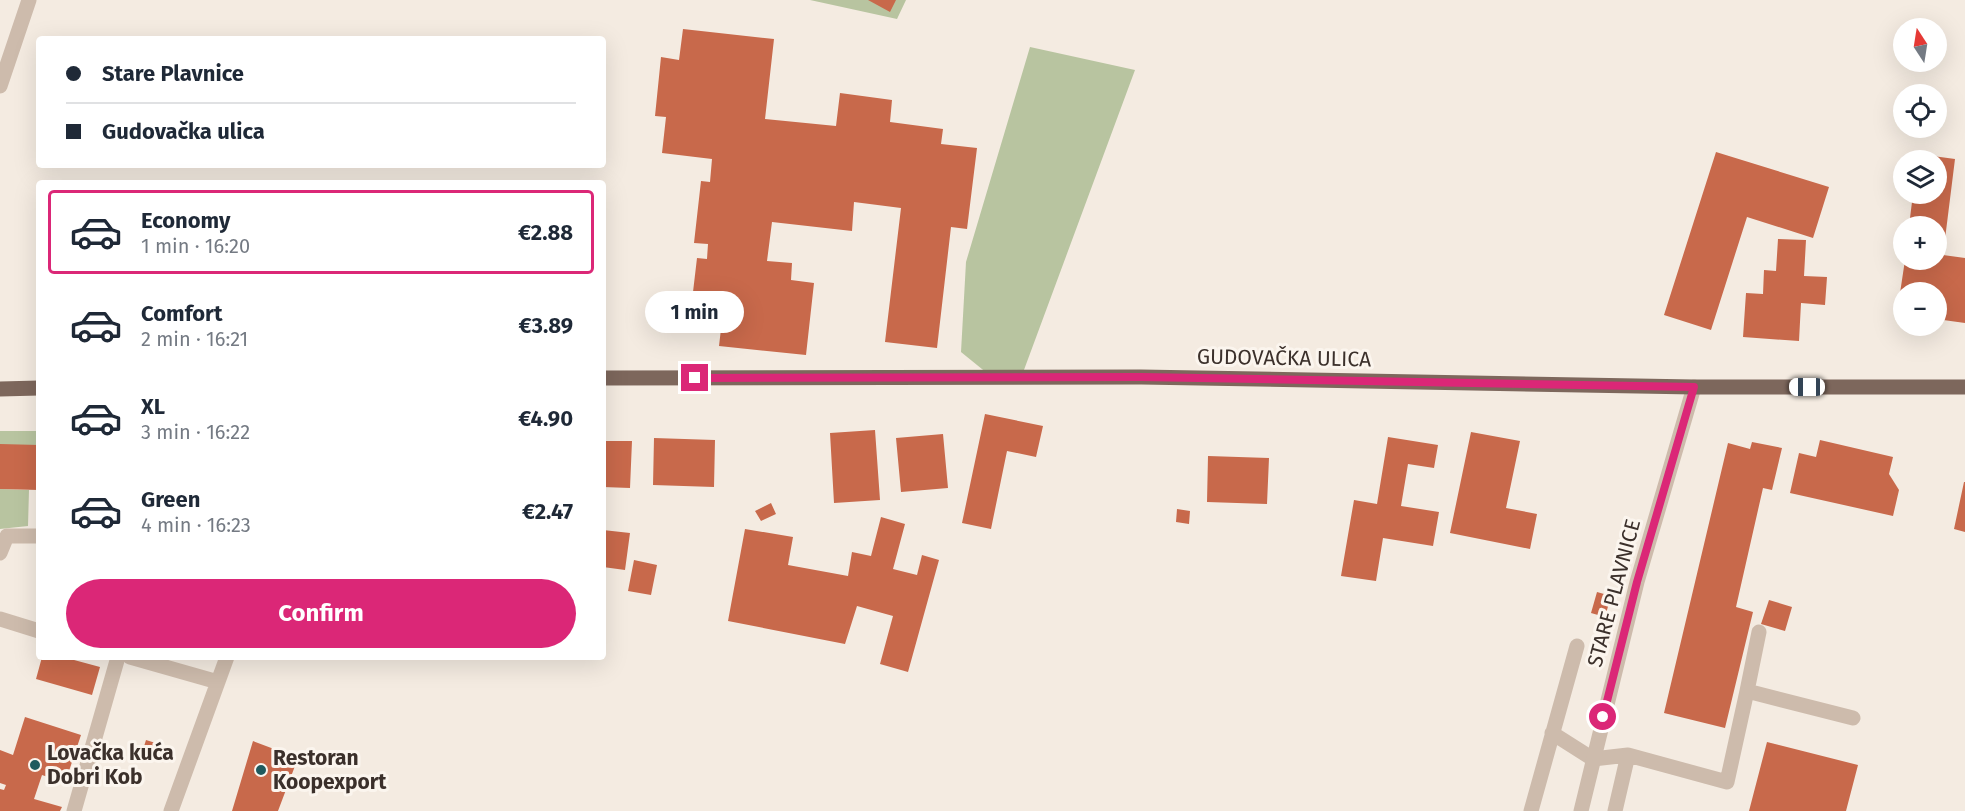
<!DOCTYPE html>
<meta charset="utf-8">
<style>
body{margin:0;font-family:"Fira Sans",sans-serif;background:#f2f2f3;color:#1f2937;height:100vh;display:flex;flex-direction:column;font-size:22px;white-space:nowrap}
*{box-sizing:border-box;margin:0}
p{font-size:20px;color:#747a83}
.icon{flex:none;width:33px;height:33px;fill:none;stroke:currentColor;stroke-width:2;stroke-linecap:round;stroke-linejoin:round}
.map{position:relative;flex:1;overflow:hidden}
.details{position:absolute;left:36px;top:180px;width:570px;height:480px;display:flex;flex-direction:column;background:#fff;border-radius:6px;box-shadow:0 6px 24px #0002}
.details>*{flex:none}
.hud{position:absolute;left:36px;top:36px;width:570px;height:132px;border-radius:6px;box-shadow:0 6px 24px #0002;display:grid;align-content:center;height:132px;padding:0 30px;background:#fff}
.needle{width:39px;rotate:348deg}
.fabs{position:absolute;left:1893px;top:18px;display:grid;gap:12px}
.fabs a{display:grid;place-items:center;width:54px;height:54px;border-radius:50%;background:#fff;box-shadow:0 6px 24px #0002;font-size:30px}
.end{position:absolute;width:27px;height:27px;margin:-14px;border:8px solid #db2777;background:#fff;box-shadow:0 0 0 3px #fff}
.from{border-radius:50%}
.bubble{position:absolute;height:42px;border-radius:21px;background:#fff;box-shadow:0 6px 24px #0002;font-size:20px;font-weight:700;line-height:42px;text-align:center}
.car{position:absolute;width:18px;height:36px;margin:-18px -9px;border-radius:8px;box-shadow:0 0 4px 2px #0007;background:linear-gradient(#fff 24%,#345 0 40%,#fff 0 76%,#345 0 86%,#fff 0)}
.hud b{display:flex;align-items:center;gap:21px;height:57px;font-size:22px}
.hud b+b{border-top:2px solid #e0e1e3}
.hud i{width:15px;height:15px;background:#1f2937}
ul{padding:10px 0 0;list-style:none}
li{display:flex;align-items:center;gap:18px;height:84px;margin:0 12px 9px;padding:0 18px;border:3px solid transparent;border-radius:6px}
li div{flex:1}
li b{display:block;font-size:22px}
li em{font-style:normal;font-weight:700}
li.on{border-color:#db2777}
li>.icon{width:54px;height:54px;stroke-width:1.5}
.button{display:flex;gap:12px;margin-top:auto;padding:12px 30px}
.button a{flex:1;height:69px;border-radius:36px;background:#db2777;color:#fff;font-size:24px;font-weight:700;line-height:69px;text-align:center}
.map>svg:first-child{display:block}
</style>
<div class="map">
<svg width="1965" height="811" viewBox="0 0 1965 811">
<rect width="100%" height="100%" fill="#f4ebe1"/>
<!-- green -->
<path fill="#b8c4a0" d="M 810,0 L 906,0 L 897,19 Z
M 1030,47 L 1135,70 L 1021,378 L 993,378 L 961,352 L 966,262 Z
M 0,431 L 39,431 L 39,445 L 0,445 Z
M 0,489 L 29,490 L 28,526 L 0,529 Z"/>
<!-- building -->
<path fill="#c8694b" d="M 868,0 L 896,0 L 890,12 Z
M 683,29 L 774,39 L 765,119 L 836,126 L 840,93 L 892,100 L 890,122 L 943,129 L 941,144 L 977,148 L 967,229 L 951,227 L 937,348 L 885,342 L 901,208 L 854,202 L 852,231 L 772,222 L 767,261 L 792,263 L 791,280 L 814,283 L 806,355 L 719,346 L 723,312 L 691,309 L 697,258 L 707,259 L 708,244 L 694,243 L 701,181 L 710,182 L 712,159 L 662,153 L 666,117 L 655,116 L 661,57 L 679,60 Z
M 1716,152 L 1829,187 L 1813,238 L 1747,217 L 1711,330 L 1664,315 Z
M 1918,154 L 1955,159 L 1943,255 L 1965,258 L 1965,323 L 1936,319 L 1936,292 L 1904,292 L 1904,314 L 1897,313 L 1905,260 L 1936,260 L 1936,226 L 1909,226 L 1913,194 L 1936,194 L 1936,160 L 1917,160 Z
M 1778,239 L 1806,240 L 1804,276 L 1827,277 L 1825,305 L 1801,303 L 1799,341 L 1743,337 L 1746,293 L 1763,294 L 1764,270 L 1776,271 Z
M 985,414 L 1043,426 L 1036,457 L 1007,451 L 991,529 L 962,523 Z
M 875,430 L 880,500 L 834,503 L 830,433 Z
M 1471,432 L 1520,441 L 1506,508 L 1537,514 L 1530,549 L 1450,533 Z
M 943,434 L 948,488 L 901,492 L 896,438 Z
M 1388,437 L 1438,445 L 1434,468 L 1408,464 L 1401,506 L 1439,512 L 1433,546 L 1383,538 L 1376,581 L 1341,576 L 1354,500 L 1377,504 Z
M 654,438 L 715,440 L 714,487 L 653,485 Z
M 1820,440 L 1893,457 L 1889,474 L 1899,490 L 1893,516 L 1790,493 L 1799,453 L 1816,457 Z
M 603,441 L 632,441 L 630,488 L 603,487 Z
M 1752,442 L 1782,448 L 1772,490 L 1763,488 L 1736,607 L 1753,612 L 1725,728 L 1664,713 L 1728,443 L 1750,449 Z
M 0,444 L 39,445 L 39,490 L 0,489 Z
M 1208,456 L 1269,458 L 1267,504 L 1207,502 Z
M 1964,482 L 1965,482 L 1965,532 L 1954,529 Z
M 771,503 L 776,514 L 761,521 L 755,511 Z
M 1177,509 L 1190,511 L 1189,524 L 1176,522 Z
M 881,517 L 905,524 L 893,569 L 917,575 L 922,555 L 939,560 L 908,672 L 880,664 L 893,616 L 857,606 L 845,644 L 728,621 L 745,529 L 793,537 L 788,565 L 848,576 L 852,552 L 871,556 Z
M 603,530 L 630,533 L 625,570 L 603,567 Z
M 634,560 L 657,565 L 651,595 L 628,591 Z
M 1597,592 L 1611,596 L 1605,617 L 1591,613 Z
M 1769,600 L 1792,607 L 1785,631 L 1761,624 Z
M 42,657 L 63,657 L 100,667 L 92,695 L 36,679 Z
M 25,717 L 81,735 L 65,783 L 42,775 L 34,799 L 62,807 L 60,811 L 0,811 L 0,789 L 4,790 L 6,785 L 0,783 L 0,750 L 13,755 Z
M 146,740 L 162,745 L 157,762 L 141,756 Z
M 253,741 L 298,758 L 278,811 L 232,811 Z
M 1767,742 L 1858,765 L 1846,811 L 1749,811 Z"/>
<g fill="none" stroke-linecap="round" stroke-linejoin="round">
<!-- service -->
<path stroke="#cdbbac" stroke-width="15" d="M 0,553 L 7,536 L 39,536
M 0,619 L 39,631
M 130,657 L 218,682
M 1747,691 L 1759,632
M 1552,733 L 1593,759 L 1628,755 L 1727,782 L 1747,691 L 1853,718
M 74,811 L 118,657
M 171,811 L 227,657
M 1531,811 L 1577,646
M 1615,811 L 1628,755"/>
<!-- minor -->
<path stroke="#cdbbac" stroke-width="15" d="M 1581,811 L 1637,582 L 1694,387"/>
<!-- tertiary -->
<path stroke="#cdbbac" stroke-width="15" d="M 0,86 L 29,0"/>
<!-- primary -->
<path stroke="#7d675c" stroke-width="15" d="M 603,378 L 1141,377 L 1694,387 L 1965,387
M 0,389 L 39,388"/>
</g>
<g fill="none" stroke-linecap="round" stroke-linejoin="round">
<!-- route -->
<path stroke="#db2777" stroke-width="8" d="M 695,378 L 1141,377 L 1694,387 L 1637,582 L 1603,717"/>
</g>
<!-- markers -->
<g fill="#1f5a5e" stroke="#fbf5ee" stroke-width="2">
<circle cx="35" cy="765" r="6"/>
<circle cx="261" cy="770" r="6"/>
</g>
<g text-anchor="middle" stroke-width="6" stroke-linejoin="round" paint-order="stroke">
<!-- street labels -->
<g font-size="21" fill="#3b302b" stroke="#fbf5ee">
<text transform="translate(1284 358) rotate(1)" y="7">GUDOVAČKA ULICA</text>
<text transform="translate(1614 593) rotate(-75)" y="7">STARE PLAVNICE</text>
</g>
<!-- poi labels -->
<g font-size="21" font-weight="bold" fill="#3b302b" stroke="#fbf5ee" text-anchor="start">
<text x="47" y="760">Lovačka kuća<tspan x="47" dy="24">Dobri Kob</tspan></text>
<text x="273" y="765">Restoran<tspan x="273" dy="24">Koopexport</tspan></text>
</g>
</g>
</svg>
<div class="fabs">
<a><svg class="needle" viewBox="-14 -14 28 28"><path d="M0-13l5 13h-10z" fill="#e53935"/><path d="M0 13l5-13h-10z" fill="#747a83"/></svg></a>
<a><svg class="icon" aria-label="locate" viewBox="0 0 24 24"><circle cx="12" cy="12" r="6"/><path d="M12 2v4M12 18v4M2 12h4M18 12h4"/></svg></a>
<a><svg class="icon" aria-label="layers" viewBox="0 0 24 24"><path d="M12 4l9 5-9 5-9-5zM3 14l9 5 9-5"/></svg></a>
<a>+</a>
<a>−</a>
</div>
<i class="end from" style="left:1603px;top:717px"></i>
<i class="end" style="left:695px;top:378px"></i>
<div class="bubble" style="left:645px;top:291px;width:99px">1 min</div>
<i class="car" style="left:1807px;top:387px;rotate:270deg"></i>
<div class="hud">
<b><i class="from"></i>Stare Plavnice</b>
<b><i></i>Gudovačka ulica</b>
</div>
<section class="details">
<ul>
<li class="on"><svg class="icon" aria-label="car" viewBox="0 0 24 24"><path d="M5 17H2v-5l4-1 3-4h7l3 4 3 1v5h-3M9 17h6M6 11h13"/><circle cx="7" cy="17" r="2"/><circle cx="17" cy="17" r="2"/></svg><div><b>Economy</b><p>1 min · 16:20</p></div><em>€2.88</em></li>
<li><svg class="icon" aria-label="car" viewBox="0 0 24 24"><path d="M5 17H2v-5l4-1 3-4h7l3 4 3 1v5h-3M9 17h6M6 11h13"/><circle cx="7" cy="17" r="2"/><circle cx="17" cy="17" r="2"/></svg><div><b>Comfort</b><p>2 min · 16:21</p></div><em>€3.89</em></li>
<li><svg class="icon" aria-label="car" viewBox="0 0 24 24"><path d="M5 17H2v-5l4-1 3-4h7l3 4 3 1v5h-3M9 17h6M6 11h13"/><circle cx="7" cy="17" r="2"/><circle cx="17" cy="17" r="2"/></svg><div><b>XL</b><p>3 min · 16:22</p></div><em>€4.90</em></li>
<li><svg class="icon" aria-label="car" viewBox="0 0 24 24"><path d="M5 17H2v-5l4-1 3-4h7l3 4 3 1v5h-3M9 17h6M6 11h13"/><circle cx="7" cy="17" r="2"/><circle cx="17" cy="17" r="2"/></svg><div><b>Green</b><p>4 min · 16:23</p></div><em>€2.47</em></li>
</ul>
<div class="button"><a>Confirm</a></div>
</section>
</div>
